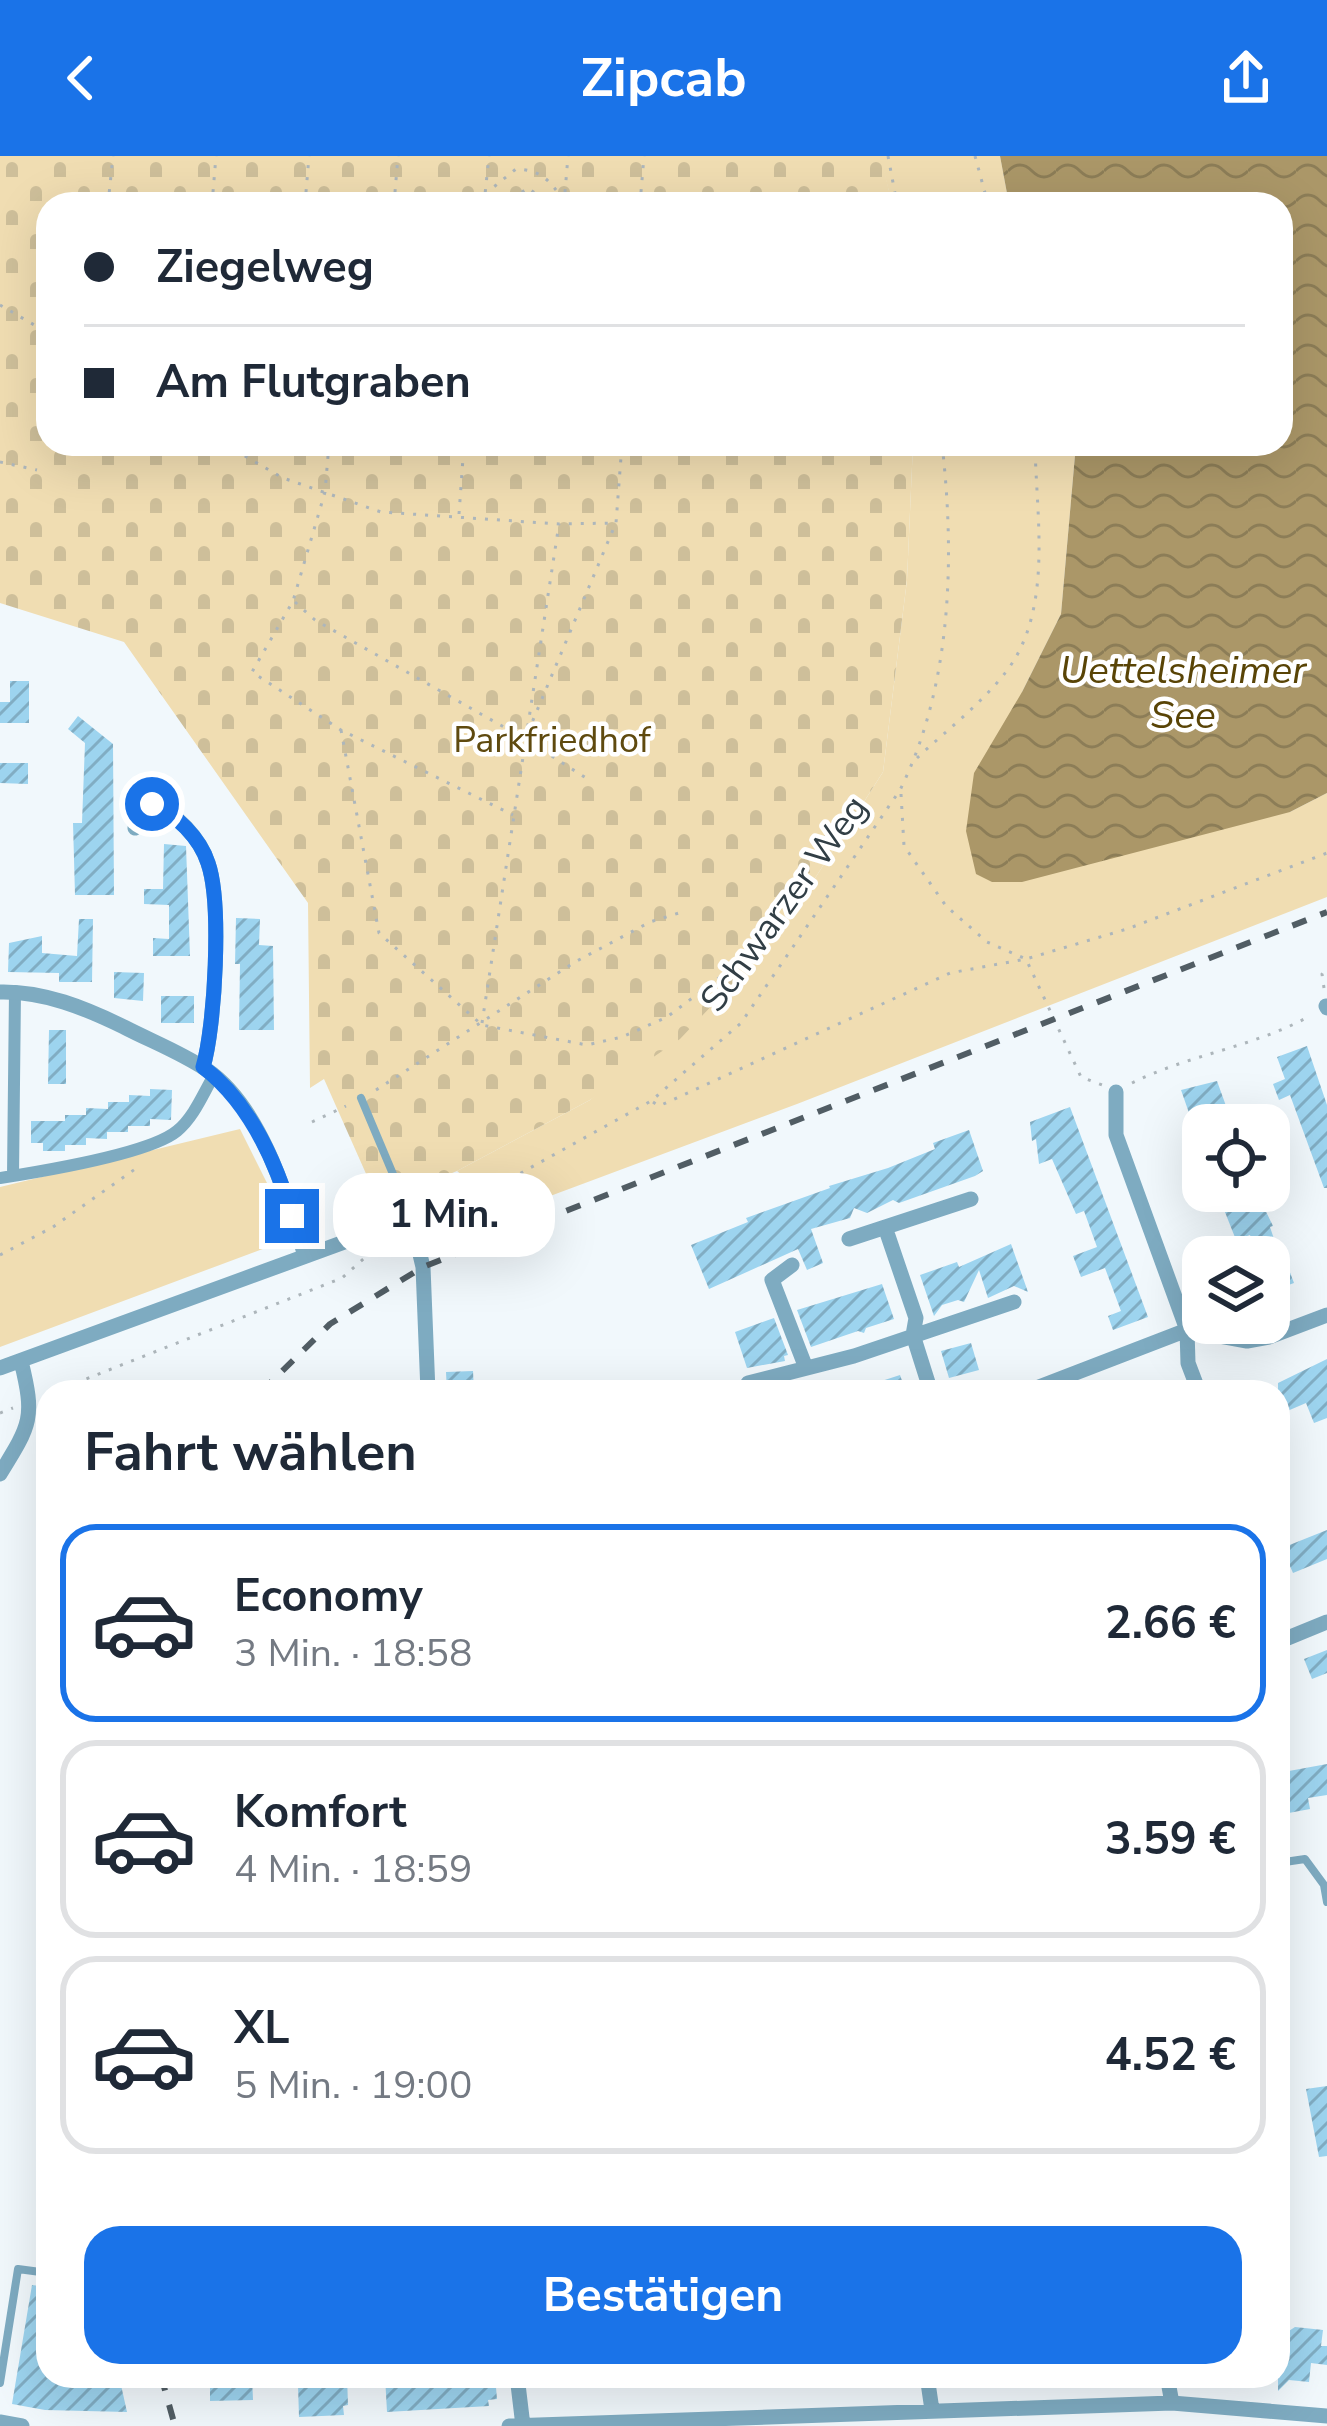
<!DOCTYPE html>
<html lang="de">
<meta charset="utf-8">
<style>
body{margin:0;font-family:"Nunito Sans",sans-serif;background:#f6f6f7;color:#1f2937;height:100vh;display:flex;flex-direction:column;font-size:45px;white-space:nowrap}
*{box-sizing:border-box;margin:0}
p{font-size:39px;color:#747a83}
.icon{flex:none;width:66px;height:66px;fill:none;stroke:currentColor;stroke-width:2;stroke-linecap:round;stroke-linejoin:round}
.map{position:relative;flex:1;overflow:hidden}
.panel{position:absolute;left:36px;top:1224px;width:1254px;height:1008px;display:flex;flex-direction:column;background:#fff;border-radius:36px;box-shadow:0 12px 48px #0002}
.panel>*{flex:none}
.banner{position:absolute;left:36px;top:36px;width:1257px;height:264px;border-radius:36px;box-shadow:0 12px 48px #0002;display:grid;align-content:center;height:264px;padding:0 48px;background:#fff}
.fabs{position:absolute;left:1182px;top:948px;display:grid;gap:24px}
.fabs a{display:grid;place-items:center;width:108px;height:108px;border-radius:24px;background:#fff;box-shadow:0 12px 48px #0002;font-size:60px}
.end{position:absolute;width:54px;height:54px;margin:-27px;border:15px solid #1a73e8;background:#fff;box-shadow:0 0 0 6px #fff}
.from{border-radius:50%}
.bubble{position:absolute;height:84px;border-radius:36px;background:#fff;box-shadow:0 12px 48px #0002;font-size:39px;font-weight:700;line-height:84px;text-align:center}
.banner b{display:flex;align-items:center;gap:42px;height:114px;font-size:45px}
.banner b+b{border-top:3px solid #e0e1e3}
.banner i{width:30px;height:30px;background:#1f2937}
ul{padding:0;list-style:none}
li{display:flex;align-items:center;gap:36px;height:198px;margin:0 24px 18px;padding:0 24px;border:6px solid #e0e1e3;border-radius:36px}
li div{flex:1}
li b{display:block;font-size:45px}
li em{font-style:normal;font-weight:700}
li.on{border-color:#1a73e8}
li>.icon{width:108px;height:108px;stroke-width:1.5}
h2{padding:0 48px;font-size:54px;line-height:144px}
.primary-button{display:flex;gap:24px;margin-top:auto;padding:24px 48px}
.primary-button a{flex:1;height:138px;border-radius:36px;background:#1a73e8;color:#fff;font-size:48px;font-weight:700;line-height:138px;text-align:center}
header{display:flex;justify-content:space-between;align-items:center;height:156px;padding:0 48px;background:#1a73e8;color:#fff;font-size:54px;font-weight:700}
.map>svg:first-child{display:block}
</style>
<header><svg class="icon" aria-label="back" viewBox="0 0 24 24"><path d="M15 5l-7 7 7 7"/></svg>Zipcab<svg class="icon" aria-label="share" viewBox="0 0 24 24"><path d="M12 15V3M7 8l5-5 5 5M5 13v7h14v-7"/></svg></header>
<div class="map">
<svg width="1327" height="2270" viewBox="0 0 1327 2270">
<defs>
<pattern id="cemetery-stones" width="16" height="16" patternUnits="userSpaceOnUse" patternTransform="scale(3)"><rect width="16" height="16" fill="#f0ddb2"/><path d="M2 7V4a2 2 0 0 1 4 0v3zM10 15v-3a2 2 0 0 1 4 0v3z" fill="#cebf9a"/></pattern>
<pattern id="water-waves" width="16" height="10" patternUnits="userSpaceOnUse" patternTransform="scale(3)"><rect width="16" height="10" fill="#ab9768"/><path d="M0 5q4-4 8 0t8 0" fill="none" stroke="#8c7d57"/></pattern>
<pattern id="building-hatch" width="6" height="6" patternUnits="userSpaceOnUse" patternTransform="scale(3)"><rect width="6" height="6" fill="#9dd4ef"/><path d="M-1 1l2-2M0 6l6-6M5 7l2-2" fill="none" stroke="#81adc3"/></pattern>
</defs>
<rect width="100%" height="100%" fill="#f1f8fc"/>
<!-- green -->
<path fill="#f0ddb2" d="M 880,0 L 1000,0 L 1009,48 L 892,48 Z
M 913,288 L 1076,288 L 1061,458 L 1022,536 L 1290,656 L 1327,637 L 1327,741 L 797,948 L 507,1056 L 457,1015 L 590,944 L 778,780 L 883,616 L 907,424 Z
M 240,973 L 268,1029 L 284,1085 L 0,1191 L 0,1031 Z"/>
<!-- cemetery -->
<path fill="url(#cemetery-stones)" d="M 0,0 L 881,0 L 892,48 L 48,48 L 48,288 L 913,288 L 907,424 L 883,616 L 778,780 L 680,883 L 590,944 L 457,1015 L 379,1047 L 324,923 L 310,932 L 308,747 L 124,486 L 0,447 Z"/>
<!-- water -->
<path fill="url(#water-waves)" d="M 1000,0 L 1327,0 L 1327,637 L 1290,656 L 1022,726 L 992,726 L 976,718 L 966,675 L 974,617 L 1022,536 L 1061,458 L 1076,288 L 1281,288 L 1281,48 L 1009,48 Z"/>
<!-- building -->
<path fill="url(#building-hatch)" d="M 10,525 L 29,525 L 29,567 L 0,567 L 0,546 L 10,546 Z
M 78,560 L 113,588 L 114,739 L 75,739 L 73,667 L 82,667 L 85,587 L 68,573 Z
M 0,607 L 28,607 L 28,628 L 0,627 Z
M 164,688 L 186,690 L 190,800 L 153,800 L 153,782 L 169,783 L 169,749 L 144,748 L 144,733 L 163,733 Z
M 236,762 L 260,763 L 259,789 L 273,790 L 274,874 L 239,874 L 240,808 L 235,808 Z
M 79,763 L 93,763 L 92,826 L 59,826 L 59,817 L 8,816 L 9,787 L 42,780 L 42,797 L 77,800 Z
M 114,816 L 144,817 L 143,845 L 114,842 Z
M 161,840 L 194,840 L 194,867 L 161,867 Z
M 49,874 L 66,874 L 66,928 L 48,928 Z
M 1307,890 L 1327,949 L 1327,1032 L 1324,1032 L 1290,939 L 1279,944 L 1273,928 L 1285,923 L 1277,901 Z
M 1217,925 L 1230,961 L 1195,974 L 1181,934 Z
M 150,933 L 172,934 L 171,964 L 150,963 L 150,970 L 128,970 L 128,976 L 107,976 L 107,983 L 86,982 L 86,989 L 65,989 L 65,995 L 43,995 L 43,987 L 31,987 L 31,965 L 65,965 L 65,959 L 86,959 L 86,952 L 108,953 L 108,946 L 129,946 L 129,939 L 150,940 Z
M 1070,951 L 1148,1161 L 1113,1174 L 1108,1160 L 1121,1155 L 1105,1112 L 1081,1121 L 1073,1100 L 1097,1091 L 1084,1055 L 1076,1058 L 1052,1003 L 1039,1008 L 1036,983 L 1032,985 L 1030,966 Z
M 969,974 L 983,1015 L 975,1020 L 899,1047 L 893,1044 L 867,1057 L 854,1052 L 850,1062 L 811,1073 L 823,1107 L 807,1114 L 798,1093 L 709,1133 L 691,1089 L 748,1066 L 746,1062 L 830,1032 L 829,1030 L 888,1012 L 935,993 L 933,987 Z
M 1256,1035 L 1273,1070 L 1270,1071 L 1280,1101 L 1258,1101 L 1250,1079 L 1236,1084 L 1221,1046 Z
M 1011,1088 L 1028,1136 L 1014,1130 L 988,1142 L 979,1114 L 964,1146 L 958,1144 L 942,1149 L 934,1160 L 920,1119 L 957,1106 L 959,1111 Z
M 1285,1103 L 1294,1127 L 1269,1136 L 1269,1108 Z
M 882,1128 L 894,1163 L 866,1172 L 864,1177 L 858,1175 L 811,1191 L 797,1154 Z
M 774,1162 L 788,1199 L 784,1200 L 785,1205 L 747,1212 L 735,1176 Z
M 971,1187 L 979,1214 L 949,1222 L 941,1195 Z
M 1327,1203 L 1327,1262 L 1314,1267 L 1306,1247 L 1278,1259 L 1278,1227 Z
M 473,1215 L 474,1236 L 447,1236 L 446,1216 Z
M 900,1219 L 906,1236 L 858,1236 L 857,1233 Z
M 1327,1374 L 1327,1403 L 1293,1417 L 1282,1392 Z
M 1327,1494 L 1327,1517 L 1312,1523 L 1304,1503 Z
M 1327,1608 L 1327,1639 L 1308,1642 L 1310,1653 L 1278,1659 L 1278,1617 Z
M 1327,1930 L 1327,2000 L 1319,2001 L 1306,1933 Z
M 32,2129 L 48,2131 L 48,2220 L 119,2220 L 127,2256 L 45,2254 L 12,2248 Z
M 1295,2171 L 1323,2174 L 1321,2190 L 1327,2190 L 1327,2209 L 1311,2207 L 1309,2226 L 1289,2224 L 1278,2235 L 1278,2182 Z
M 210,2220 L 252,2220 L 253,2244 L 210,2245 Z
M 312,2220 L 347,2220 L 348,2249 L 343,2250 L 344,2259 L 299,2261 L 298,2229 L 313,2228 Z
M 385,2220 L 495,2220 L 497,2243 L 488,2244 L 489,2250 L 387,2256 Z"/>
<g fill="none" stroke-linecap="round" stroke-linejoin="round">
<!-- path -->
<path stroke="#adb6bb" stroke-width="3" stroke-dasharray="3 9" stroke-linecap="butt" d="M 888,0 L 897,48
M 975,0 L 988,48
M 485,38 L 516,13 C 542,14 550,25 564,45
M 487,38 L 516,40 L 528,32 L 536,38 L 535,48
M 486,39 L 493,48
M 537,44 L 563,45
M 108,48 L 113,0
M 212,48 L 216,0
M 305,48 L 309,0
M 394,48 L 398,0
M 484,48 L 489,0
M 564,48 L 568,0
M 640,48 L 644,0
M 0,149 L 48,177
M 224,288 L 283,322 L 381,356 L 559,368 L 616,367 L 622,288
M 329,288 L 325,336 L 293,445 L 252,516 L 341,574 L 513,659
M 0,306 L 37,314
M 459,358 L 464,288
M 295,446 L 315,464 L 525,583 L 586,622
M 341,574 L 379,777 L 482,869 L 587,889 L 622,881 L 667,861 L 739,807
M 528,576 L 615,369
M 917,602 C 948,573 995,537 1016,501 C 1051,439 1036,356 1035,288
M 901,638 L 904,690 L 946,750 L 987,786 L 1026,803 L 1081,921 L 1102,929
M 1324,832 L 1322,818 L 1327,812
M 482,867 L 559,368
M 1132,927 C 1188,899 1253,891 1308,861
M 376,934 L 575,806 L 650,766 L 679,757
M 653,946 L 659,950 L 950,817 L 1026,803 L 1127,773 L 1327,697
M 312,966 L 346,950
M 510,1023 L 651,945 L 741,867 L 900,634 C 952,529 955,402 942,288
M 0,1099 L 53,1071 L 138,1011
M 53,1236 L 342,1122 L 369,1098
M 0,1257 L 13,1252"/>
<!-- service -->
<path stroke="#7eabc1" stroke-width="8" d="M 361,942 L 411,1061
M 1278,1707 L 1305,1703 L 1324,1729 L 1327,1746
M 0,2227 L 18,2113 L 48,2117"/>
<!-- pedestrian -->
<path stroke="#7eabc1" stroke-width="12" d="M 13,1020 L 15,835
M 0,1022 C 38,1016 149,998 177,975 C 194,961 203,938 214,919"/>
<!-- minor -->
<path stroke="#7eabc1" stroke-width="15" d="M 135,672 L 140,656 L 152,648 C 176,657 200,682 208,707 C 222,747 215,872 203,911
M 0,836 C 44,835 85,852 124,871 C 151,885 182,897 207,914 C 261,951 287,1041 305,1100
M 1326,850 L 1327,852
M 1116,936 L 1116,979 L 1187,1174 L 1188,1207 L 1199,1236
M 411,1061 L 423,1111 L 428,1236
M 885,1071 L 916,1162 L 913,1179 L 931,1236
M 849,1083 L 971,1043
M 792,1109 L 772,1124 L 806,1212
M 0,1212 L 492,1032
M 748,1227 L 854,1200 L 1014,1146
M 1026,1236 L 1187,1174 L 1247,1185 L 1269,1181 L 1327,1159
M 0,1318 C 31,1268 35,1262 21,1205
M 1278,1486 L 1327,1466
M 517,2220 L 523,2270
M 927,2220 L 932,2254
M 1167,2220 L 1172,2247
M 0,2266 L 22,2270
M 509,2270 L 1172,2247 L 1327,2260"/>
<!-- rail -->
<path stroke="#515d64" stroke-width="6" stroke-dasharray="15 15" stroke-linecap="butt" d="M 261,1236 L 330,1168 L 423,1111 L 1327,756
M 161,2220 L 175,2270"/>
</g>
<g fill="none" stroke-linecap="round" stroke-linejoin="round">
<!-- route -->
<path stroke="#1a73e8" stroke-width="15" d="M 152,648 C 176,658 200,682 208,707 C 222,747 215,871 203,911 C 249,946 276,1006 292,1060"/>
</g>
<g text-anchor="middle" stroke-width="9" stroke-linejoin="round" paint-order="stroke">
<!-- park labels -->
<g font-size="36" fill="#5f4a0f" stroke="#fff">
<text x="552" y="596">Parkfriedhof</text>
</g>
<!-- street labels -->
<g font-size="36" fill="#313e45" stroke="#fff">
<text transform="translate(783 747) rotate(-54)" y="13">Schwarzer Weg</text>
</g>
<!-- water labels -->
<g font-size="39" font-style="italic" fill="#594406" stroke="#fff">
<text x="1183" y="527">Uettelsheimer<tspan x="1183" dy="45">See</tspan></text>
</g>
</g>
</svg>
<div class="fabs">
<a><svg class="icon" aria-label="locate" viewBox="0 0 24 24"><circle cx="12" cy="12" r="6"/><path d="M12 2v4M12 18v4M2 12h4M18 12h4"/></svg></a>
<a><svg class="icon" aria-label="layers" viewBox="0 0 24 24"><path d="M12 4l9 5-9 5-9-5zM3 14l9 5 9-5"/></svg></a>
</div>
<i class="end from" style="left:152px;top:648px"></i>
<i class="end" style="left:292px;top:1060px"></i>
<div class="bubble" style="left:333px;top:1017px;width:222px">1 Min.</div>
<div class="banner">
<b><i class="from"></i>Ziegelweg</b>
<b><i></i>Am Flutgraben</b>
</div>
<section class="panel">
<h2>Fahrt wählen</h2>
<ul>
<li class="on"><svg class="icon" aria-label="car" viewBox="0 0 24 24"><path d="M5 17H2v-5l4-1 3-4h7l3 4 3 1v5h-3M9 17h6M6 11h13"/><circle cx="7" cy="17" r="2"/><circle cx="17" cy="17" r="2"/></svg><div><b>Economy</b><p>3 Min. · 18:58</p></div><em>2.66 €</em></li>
<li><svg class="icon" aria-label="car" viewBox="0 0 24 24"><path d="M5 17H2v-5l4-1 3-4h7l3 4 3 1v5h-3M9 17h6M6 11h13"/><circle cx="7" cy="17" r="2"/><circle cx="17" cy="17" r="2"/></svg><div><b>Komfort</b><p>4 Min. · 18:59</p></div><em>3.59 €</em></li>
<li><svg class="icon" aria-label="car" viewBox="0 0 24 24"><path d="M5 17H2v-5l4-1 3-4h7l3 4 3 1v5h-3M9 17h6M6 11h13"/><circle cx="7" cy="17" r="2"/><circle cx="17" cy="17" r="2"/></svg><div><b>XL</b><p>5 Min. · 19:00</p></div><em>4.52 €</em></li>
</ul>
<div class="primary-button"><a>Bestätigen</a></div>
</section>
</div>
